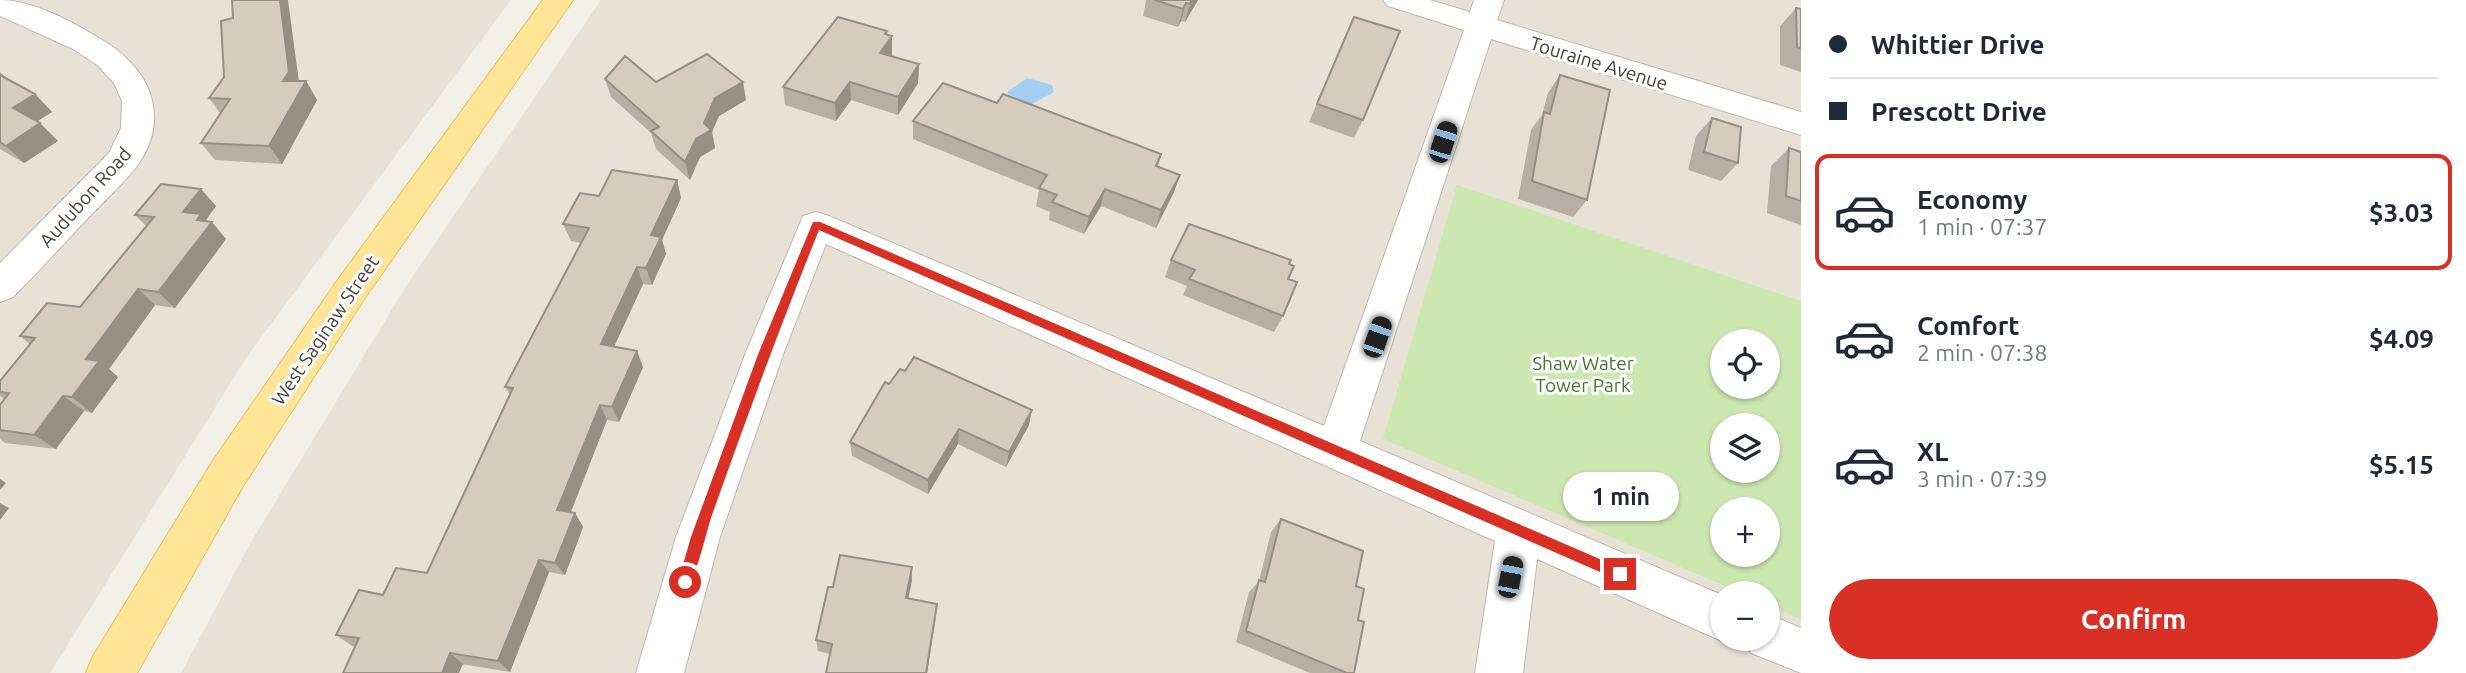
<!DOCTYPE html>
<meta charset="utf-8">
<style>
body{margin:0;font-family:Ubuntu,sans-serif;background:#f2f2f3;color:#1f2937;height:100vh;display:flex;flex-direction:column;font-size:26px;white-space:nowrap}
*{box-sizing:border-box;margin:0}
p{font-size:23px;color:#747a83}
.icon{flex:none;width:38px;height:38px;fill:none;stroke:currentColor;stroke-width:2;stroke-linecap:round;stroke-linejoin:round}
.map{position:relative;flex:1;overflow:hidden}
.details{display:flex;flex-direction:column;background:#fff;width:665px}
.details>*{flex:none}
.guide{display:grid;align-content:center;height:154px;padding:0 28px;background:#fff}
.controls{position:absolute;left:1710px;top:329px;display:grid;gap:14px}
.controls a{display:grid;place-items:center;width:70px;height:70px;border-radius:50%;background:#fff;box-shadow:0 2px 5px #0004;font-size:35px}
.end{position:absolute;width:32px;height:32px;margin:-16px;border:9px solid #d93025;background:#fff;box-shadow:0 0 0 4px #fff}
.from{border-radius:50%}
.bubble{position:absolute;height:49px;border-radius:24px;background:#fff;box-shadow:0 2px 5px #0004;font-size:23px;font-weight:700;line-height:49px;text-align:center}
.car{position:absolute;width:21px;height:42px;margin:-21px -10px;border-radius:9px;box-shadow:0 0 5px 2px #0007;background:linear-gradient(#222 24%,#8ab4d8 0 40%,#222 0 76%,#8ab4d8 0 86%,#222 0)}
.guide b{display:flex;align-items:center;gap:24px;height:66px;font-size:26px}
.guide b+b{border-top:2px solid #e0e1e3}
.guide i{width:18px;height:18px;background:#1f2937}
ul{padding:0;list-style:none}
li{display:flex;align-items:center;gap:21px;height:116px;margin:0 14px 10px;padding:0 14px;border:4px solid transparent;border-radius:14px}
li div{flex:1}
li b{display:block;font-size:26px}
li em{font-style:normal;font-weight:700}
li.active{border-color:#d93025}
li>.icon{width:63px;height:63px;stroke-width:1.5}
.primary-button{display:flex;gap:14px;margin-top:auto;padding:14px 28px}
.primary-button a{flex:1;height:80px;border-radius:42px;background:#d93025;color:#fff;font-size:28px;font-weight:700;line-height:80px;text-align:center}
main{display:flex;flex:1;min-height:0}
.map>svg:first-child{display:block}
</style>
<main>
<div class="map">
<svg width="1801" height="673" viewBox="0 0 1801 673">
<rect width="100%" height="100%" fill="#f3f0e7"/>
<!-- residential -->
<path fill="#e7e2d5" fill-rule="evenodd" d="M 0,0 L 511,0 L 248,355 L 50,673 L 0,673 Z
M 601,0 L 1801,0 L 1801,673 L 181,673 L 251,542 L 408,283 ZM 1722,341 L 1768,341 L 1768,387 L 1722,387 ZM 1722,425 L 1768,425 L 1768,471 L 1722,471 ZM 1722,509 L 1768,509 L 1768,555 L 1722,555 ZM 1722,593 L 1768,593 L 1768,639 L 1722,639 Z"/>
<!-- green -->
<path fill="#cce8b0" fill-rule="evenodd" d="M 1457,185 L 1801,301 L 1801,619 L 1768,605 L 1768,593 L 1741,593 L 1383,439 ZM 1722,341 L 1768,341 L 1768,387 L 1722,387 ZM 1722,425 L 1768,425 L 1768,471 L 1722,471 ZM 1722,509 L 1768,509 L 1768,555 L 1722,555 Z"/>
<!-- water -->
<path fill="#a4cef0" d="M 1027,78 L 1052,85 L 1054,92 L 1030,105 L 1008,98 L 1008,91 Z"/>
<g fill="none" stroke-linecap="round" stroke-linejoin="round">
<!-- street casing -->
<g stroke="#bfb8aa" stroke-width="2">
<path id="street" d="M 0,0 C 35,0 78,25 107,43 C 154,73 171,123 134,170 C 120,187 102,203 86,220 C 62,246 38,272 13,297 L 0,302 L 0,263 L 109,153 L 121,128 L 122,101 L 114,83 L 97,65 L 73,49 L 0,16 Z
M 1383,0 L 1430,0 L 1470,12 L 1474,0 L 1504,0 L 1497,20 L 1801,112 L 1801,135 L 1491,39 L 1360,441 L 1722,595 L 1722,639 L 1727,639 L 1722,641 L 1706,634 L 1537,559 L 1523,673 L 1475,673 L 1495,541 L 826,244 L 784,352 L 720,537 L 684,673 L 636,673 L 676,537 L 746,352 L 803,216 L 816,212 L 829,216 L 1324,426 L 1464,30 L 1388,6 Z
M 1768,614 L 1801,628 L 1801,673 L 1751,653 L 1745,639 L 1768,639 Z"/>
</g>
<!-- primary casing -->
<g stroke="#e3c266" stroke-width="2">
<path id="primary" d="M 543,0 L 573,0 L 365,298 L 242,488 L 137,673 L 86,673 L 93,656 L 212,462 L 339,278 Z"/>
</g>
<!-- street -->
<use href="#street" fill="#fff" fill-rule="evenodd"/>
<!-- primary -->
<use href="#primary" fill="#fde496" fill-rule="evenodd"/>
</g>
<!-- wall -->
<path fill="#b7afa3" d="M 1146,0 L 1198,0 L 1185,22 L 1181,21 L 1178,27 L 1143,16 Z
M 1796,8 L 1801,9 L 1801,72 L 1780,65 L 1780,26 Z
M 887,35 L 892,55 L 891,56 L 919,64 L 918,83 L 898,115 L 851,100 L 836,121 L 785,105 L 783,87 Z
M 1346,35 L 1363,120 L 1354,138 L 1309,122 Z
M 0,72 L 6,78 L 35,94 L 52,112 L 37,121 L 58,141 L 24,163 L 0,149 Z
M 1560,75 L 1587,200 L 1573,217 L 1518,199 L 1531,130 L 1542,115 L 1548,93 Z
M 605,79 L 746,100 L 719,116 L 712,132 L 715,148 L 700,157 L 690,180 L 656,149 L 651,133 L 611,97 Z
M 299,81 L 306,81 L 317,100 L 282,164 L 215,160 L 201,143 L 220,113 L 209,98 Z
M 997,103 L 1161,154 L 1158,167 L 1180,175 L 1174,192 L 1156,228 L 1101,206 L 1084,234 L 1049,220 L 1050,212 L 1036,206 L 1039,190 L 913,139 L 913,121 Z
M 1712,118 L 1738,163 L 1721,181 L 1688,170 L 1696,136 Z
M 1789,148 L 1801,152 L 1801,225 L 1767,213 L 1771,166 Z
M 677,180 L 681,198 L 662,240 L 666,254 L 652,285 L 643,284 L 614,346 L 643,367 L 619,422 L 607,420 L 571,512 L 575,513 L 583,527 L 565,575 L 549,572 L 510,672 L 352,646 L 336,635 L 383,595 L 427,573 L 510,395 L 505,387 L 581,243 L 571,241 L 563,224 L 599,196 Z
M 216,206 L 206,220 L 226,239 L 175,308 L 155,305 L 109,369 L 118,377 L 92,413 L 84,411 L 56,449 L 5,443 L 0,439 L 0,405 L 4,399 L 0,396 L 0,381 L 30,344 L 20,336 L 80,307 L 146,226 L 135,215 Z
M 1171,260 L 1289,264 L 1288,279 L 1283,316 L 1274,332 L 1183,295 L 1187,286 L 1165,277 Z
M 889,384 L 1029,425 L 1006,467 L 958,444 L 928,494 L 852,456 L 850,442 Z
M 1281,519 L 1356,586 L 1358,620 L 1354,673 L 1310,673 L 1236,642 L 1249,592 L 1259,581 L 1271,532 Z
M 912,567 L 912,580 L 908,599 L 936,616 L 927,673 L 826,673 L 830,654 L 818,651 L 816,640 L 833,587 Z"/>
<!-- shaded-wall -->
<path fill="#958f84" d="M 280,0 L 288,0 L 300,90 L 283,81 Z
M 1192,0 L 1198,0 L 1185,22 L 1190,4 Z
M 1186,3 L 1181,21 L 1178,27 L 1183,9 Z
M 887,31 L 888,43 L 892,36 L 892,55 L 881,71 L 880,53 L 885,34 Z
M 919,64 L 918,83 L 898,115 L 898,97 Z
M 306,81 L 317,100 L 282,164 L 269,146 Z
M 743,82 L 746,100 L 719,116 L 712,132 L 715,148 L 700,157 L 690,180 L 685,162 L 715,98 Z
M 850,82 L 851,100 L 836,121 L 835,103 Z
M 35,94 L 52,112 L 30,126 L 13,108 Z
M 40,123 L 58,141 L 24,163 L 6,146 Z
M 1180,175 L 1174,192 L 1156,228 L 1161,210 Z
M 677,180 L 681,198 L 662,240 L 666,254 L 652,285 L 646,268 L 651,235 Z
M 201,189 L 216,206 L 206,220 L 210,224 L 212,222 L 226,239 L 175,308 L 158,292 L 183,212 Z
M 1105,189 L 1101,206 L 1084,234 L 1089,217 Z
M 637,267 L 643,284 L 608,360 L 601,344 Z
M 138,289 L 155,305 L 109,369 L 118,377 L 92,413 L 72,397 L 86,359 Z
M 637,351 L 643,367 L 619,422 L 612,407 Z
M 63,396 L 84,411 L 56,449 L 34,435 Z
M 600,405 L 607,420 L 566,524 L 557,510 Z
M 1032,410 L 1029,425 L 1006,467 L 1009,452 Z
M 959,429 L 958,444 L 928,494 L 928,480 Z
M 0,479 L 6,483 L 0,490 Z
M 0,503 L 9,508 L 0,520 Z
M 575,513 L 583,527 L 565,575 L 555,563 Z
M 539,560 L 549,572 L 510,672 L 498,661 Z
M 912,567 L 912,580 L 906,610 L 906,598 Z
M 937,604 L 927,673 L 926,673 Z
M 450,653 L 463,664 L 459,673 L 442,673 Z"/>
<!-- building -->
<path fill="#d5ccbd" stroke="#958f84" stroke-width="2" d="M 232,0 L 280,0 L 289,72 L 283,81 L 306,81 L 269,146 L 201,143 L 230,99 L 209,98 L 224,77 L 221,21 L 233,18 Z
M 1155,0 L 1192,0 L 1190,4 L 1186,3 L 1183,9 Z
M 1796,8 L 1801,9 L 1801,48 L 1797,47 Z
M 838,17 L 887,31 L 885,34 L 892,36 L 880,53 L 919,64 L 898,97 L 850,82 L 835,103 L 783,87 Z
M 1354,17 L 1400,31 L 1363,120 L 1317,104 Z
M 707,54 L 743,82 L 715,98 L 704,123 L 711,130 L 696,139 L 685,162 L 651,131 L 659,127 L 605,79 L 625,56 L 656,82 Z
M 0,75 L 35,94 L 13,108 L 40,123 L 6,146 L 0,142 Z
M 1560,75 L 1610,90 L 1587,200 L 1532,181 L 1544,112 L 1550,114 Z
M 943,83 L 997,103 L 1003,94 L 1161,154 L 1156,166 L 1180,175 L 1161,210 L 1105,189 L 1089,217 L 1052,202 L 1057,195 L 1039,188 L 1047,175 L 913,121 Z
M 1712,118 L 1741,127 L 1738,163 L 1704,152 Z
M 1789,148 L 1801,152 L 1801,201 L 1786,196 Z
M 612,170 L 677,180 L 651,235 L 661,237 L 646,268 L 637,267 L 601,344 L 637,351 L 612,407 L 600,405 L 557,510 L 575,513 L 555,563 L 539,560 L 498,661 L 450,653 L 442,673 L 343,673 L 359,638 L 336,635 L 359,590 L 383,595 L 396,568 L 427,573 L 513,388 L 505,387 L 589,228 L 563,224 L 580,193 L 599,196 Z
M 161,184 L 201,189 L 183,212 L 201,214 L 197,220 L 212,222 L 158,292 L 138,289 L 86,359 L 99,361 L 72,397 L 63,396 L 34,435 L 0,430 L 0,405 L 9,393 L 0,392 L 0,381 L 35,338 L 20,336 L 47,303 L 80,307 L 154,217 L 135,215 Z
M 1189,224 L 1291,260 L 1289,264 L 1294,266 L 1288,279 L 1297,282 L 1283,316 L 1189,279 L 1195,270 L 1171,260 Z
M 914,357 L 1032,410 L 1009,452 L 959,429 L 928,480 L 850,442 L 885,382 L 889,384 L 900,369 L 905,371 Z
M 1281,519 L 1363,551 L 1356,586 L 1364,589 L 1358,620 L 1364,622 L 1354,673 L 1347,673 L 1246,631 L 1259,580 L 1265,582 Z
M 840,555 L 912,567 L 906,598 L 937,604 L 926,673 L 826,673 L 832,644 L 816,640 L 828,587 L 833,587 Z"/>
<!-- route -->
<path fill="#d93025" d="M 813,222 L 820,222 L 1625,570 L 1625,579 L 1616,579 L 819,230 C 781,324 746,419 712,515 C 707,529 695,584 685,588 L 680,587 L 678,582 L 691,537 L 759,352 Z"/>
<g text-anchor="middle" stroke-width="6" stroke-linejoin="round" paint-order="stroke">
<!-- street labels -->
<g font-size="19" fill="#474136" stroke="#fff">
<text transform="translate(1599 63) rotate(17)" y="7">Touraine Avenue</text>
<text transform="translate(85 197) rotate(-48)" y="7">Audubon Road</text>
<text transform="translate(325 330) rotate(-56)" y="7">West Saginaw Street</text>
</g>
<!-- park labels -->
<g font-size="19" fill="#447829" stroke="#fff">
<text x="1583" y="370">Shaw Water<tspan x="1583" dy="22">Tower Park</tspan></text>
</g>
</g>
</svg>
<div class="controls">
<a><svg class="icon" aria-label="locate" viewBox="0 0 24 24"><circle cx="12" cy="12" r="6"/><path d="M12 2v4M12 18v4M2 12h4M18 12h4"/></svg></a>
<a><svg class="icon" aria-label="layers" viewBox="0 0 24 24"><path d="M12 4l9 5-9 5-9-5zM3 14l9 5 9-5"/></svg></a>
<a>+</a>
<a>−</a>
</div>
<i class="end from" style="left:685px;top:582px"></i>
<i class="end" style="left:1620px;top:574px"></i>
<div class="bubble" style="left:1563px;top:472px;width:116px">1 min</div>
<i class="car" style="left:1443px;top:142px;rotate:18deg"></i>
<i class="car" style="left:1377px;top:337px;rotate:19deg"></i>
<i class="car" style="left:1510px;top:577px;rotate:11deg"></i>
</div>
<section class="details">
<div class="guide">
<b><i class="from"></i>Whittier Drive</b>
<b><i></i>Prescott Drive</b>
</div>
<ul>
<li class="active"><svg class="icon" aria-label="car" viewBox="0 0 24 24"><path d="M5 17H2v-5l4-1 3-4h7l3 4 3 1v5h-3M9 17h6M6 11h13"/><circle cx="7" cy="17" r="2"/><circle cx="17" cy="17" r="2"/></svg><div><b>Economy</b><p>1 min · 07:37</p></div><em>$3.03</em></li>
<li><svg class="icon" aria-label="car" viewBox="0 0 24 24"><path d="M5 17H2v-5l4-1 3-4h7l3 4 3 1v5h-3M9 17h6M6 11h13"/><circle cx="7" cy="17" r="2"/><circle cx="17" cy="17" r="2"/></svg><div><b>Comfort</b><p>2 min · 07:38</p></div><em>$4.09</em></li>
<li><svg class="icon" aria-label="car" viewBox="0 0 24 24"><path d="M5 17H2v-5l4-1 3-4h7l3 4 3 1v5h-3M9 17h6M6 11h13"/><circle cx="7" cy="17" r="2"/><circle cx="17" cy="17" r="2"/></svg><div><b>XL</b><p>3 min · 07:39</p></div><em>$5.15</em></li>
</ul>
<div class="primary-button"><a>Confirm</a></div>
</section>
</main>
